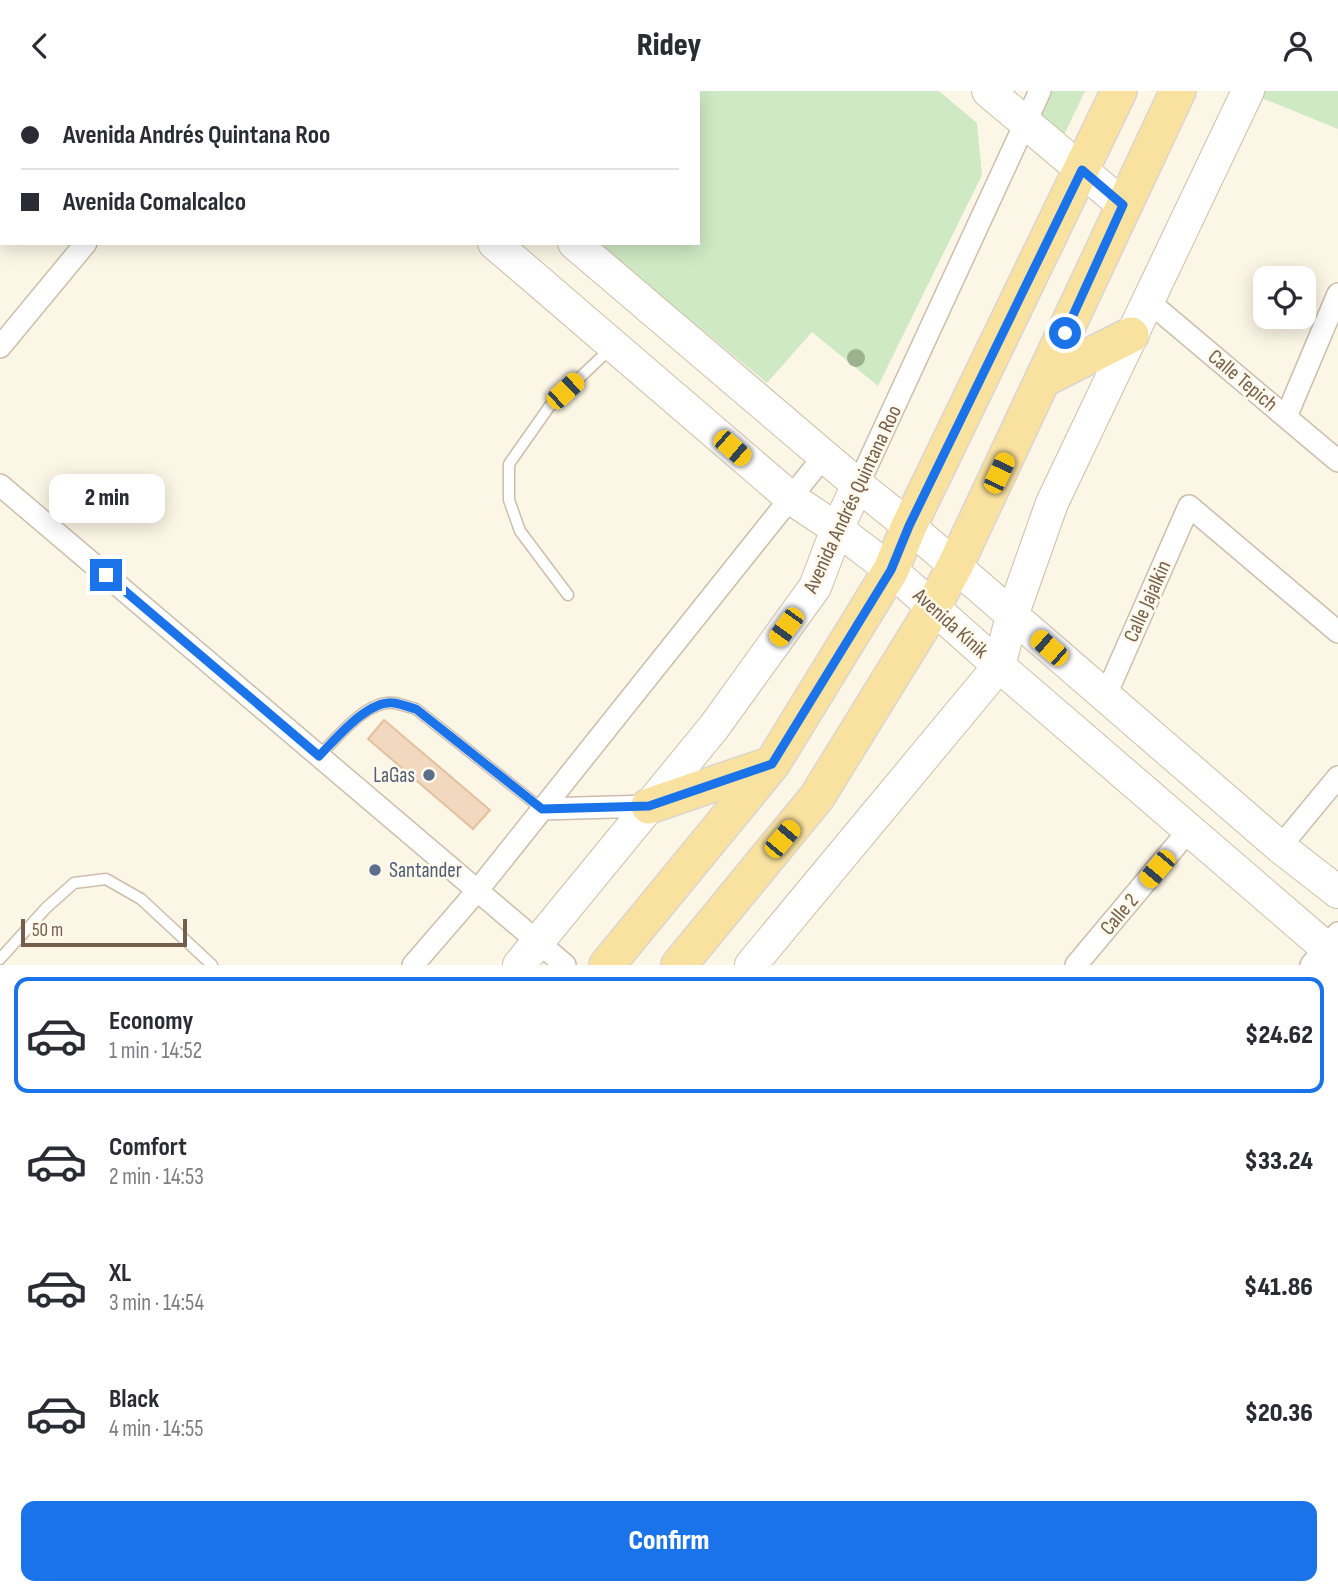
<!DOCTYPE html>
<meta charset="utf-8">
<style>
body{margin:0;font-family:"Sofia Sans Condensed",sans-serif;background:#f2f2f3;color:#2b2b33;height:100vh;display:flex;flex-direction:column;font-size:26px;white-space:nowrap}
*{box-sizing:border-box;margin:0}
p{font-size:23px;color:#7c7c81}
.icon{flex:none;width:38px;height:38px;fill:none;stroke:currentColor;stroke-width:2;stroke-linecap:round;stroke-linejoin:round}
.map{position:relative;height:874px;overflow:hidden}
.sheet{display:flex;flex-direction:column;background:#fff;flex:1}
.sheet>*{flex:none}
.guide{position:absolute;left:0px;top:0px;width:700px;height:154px;box-shadow:0 4px 18px #0003;display:grid;align-content:center;height:154px;padding:0 21px;background:#fff}
.buttons{position:absolute;left:1253px;top:175px;display:grid;gap:14px}
.buttons a{display:grid;place-items:center;width:63px;height:63px;border-radius:14px;background:#fff;box-shadow:0 4px 18px #0003;font-size:35px}
.scale{position:absolute;left:21px;bottom:18px;width:166px;box-sizing:border-box;padding-left:7px;border:4px solid #745e4b;border-top:0;font-size:19px;line-height:24px;white-space:nowrap;color:#745e4b;-webkit-text-stroke:5px #fff9ec;paint-order:stroke}
.end{position:absolute;width:32px;height:32px;margin:-16px;border:9px solid #1a73e8;background:#fff;box-shadow:0 0 0 4px #fff}
.from{border-radius:50%}
.bubble{position:absolute;height:49px;border-radius:14px;background:#fff;box-shadow:0 4px 18px #0003;font-size:23px;font-weight:800;line-height:49px;text-align:center}
.car{position:absolute;width:21px;height:42px;margin:-21px -10px;border-radius:9px;box-shadow:0 0 5px 2px #0007;background:linear-gradient(#f5c518 24%,#345 0 40%,#f5c518 0 76%,#345 0 86%,#f5c518 0)}
.guide b{display:flex;align-items:center;gap:24px;height:66px;font-size:26px}
.guide b+b{border-top:2px solid #e1e1e2}
.guide i{width:18px;height:18px;background:#2b2b33}
ul{padding:12px 0 0;list-style:none}
li{display:flex;align-items:center;gap:21px;height:116px;margin:0 14px 10px;padding:0 7px;border:4px solid transparent;border-radius:14px}
li div{flex:1}
li b{display:block;font-size:26px}
li em{font-style:normal;font-weight:800}
li.selected{border-color:#1a73e8}
li>.icon{width:63px;height:63px;stroke-width:1.5}
.action{display:flex;gap:14px;margin-top:auto;padding:14px 21px}
.action a{flex:1;height:80px;border-radius:14px;background:#1a73e8;color:#fff;font-size:28px;font-weight:800;line-height:80px;text-align:center}
header{display:flex;justify-content:space-between;align-items:center;height:91px;padding:0 21px;background:#fff;font-size:32px;font-weight:800}
.map>svg:first-child{display:block}
</style>
<header><svg class="icon" aria-label="back" viewBox="0 0 24 24"><path d="M15 5l-7 7 7 7"/></svg>Ridey<svg class="icon" aria-label="person" viewBox="0 0 24 24"><circle cx="12" cy="8" r="4"/><path d="M4 21q1-7 8-7t8 7"/></svg></header>
<div class="map">
<svg width="1338" height="874" viewBox="0 0 1338 874">
<rect width="100%" height="100%" fill="#fcf6e6"/>
<!-- green -->
<path fill="#cfe9c4" d="M 644,0 L 939,0 L 977,32 L 982,84 L 878,295 L 812,241 L 767,292 L 597,152 L 698,152 L 698,2 L 643,2 Z
M 1049,0 L 1085,0 L 1064,44 L 1038,24 Z
M 1253,0 L 1338,0 L 1338,38 L 1252,3 Z"/>
<!-- building -->
<path fill="#f1d8be" stroke="#e3c09f" stroke-width="2" d="M 384,629 L 490,719 L 473,738 L 368,648 Z"/>
<g fill="none" stroke-linecap="round" stroke-linejoin="round">
<!-- lane casing -->
<g stroke="#cdbeac" stroke-width="13">
<path id="lane" d="M 496,0 L 498,2
M 463,2 L 464,0
M 568,504 L 520,440 L 509,409 L 509,373 L 549,316 L 612,256
M 319,665 C 336,648 367,608 394,612 C 401,613 409,616 416,618 L 542,718
M 0,868 L 46,817 L 74,792 L 106,788 L 141,808 L 212,874"/>
</g>
<!-- street casing -->
<g stroke="#cdbeac" stroke-width="24">
<path id="street" d="M 210,2 L 211,0
M 1147,209 L 1338,370
M 0,256 L 86,152
M 1286,326 L 1338,203
M 0,394 L 565,874
M 858,394 L 1040,0
M 1105,606 L 1189,415 L 1338,541
M 542,718 L 649,715
M 1280,756 L 1338,686
M 413,874 L 477,800 L 824,365
M 1076,874 L 1189,739
M 1311,874 L 1338,842"/>
</g>
<!-- secondary casing -->
<g stroke="#d0bfa9" stroke-width="34">
<path id="secondary" d="M 314,0 L 316,2
M 395,0 L 397,2
M 988,0 L 1123,114
M 494,152 L 792,408 L 837,438 L 891,479 L 999,575 L 1338,867
M 574,152 L 858,394 L 909,435 L 1280,756 L 1338,801
M 519,874 L 714,636 L 815,496 L 837,438 L 858,394
M 751,874 L 999,575 L 1012,525 L 1052,412 L 1248,0"/>
</g>
<!-- primary casing -->
<g stroke="#dbd5d0" stroke-width="38">
<path id="primary" d="M 1044,288 L 1131,244
M 649,715 L 772,673
M 607,874 L 772,673 L 891,479 L 909,435 L 1119,0
M 679,874 L 817,706 L 923,534 L 955,475 L 1178,0"/>
</g>
<!-- lane -->
<use href="#lane" stroke="#fff" stroke-width="10"/>
<!-- street -->
<use href="#street" stroke="#fff" stroke-width="21"/>
<!-- secondary -->
<use href="#secondary" stroke="#fff" stroke-width="32"/>
<!-- primary -->
<use href="#primary" stroke="#f9e1a0" stroke-width="35"/>
</g>
<!-- trees -->
<circle fill="#9cb28c" cx="856" cy="267" r="9"/>
<g fill="none" stroke-linecap="round" stroke-linejoin="round">
<!-- route -->
<path stroke="#1a73e8" stroke-width="9" d="M 106,484 L 319,665 C 336,648 368,608 394,612 C 401,613 409,616 416,618 L 542,718 L 649,715 L 772,673 L 891,479 L 909,435 L 1082,79 L 1123,114 L 1065,242"/>
</g>
<!-- markers -->
<g fill="#5c6f8a" stroke="#fff9ec" stroke-width="2.5">
<circle cx="429" cy="684" r="7"/>
<circle cx="375" cy="779" r="7"/>
</g>
<g text-anchor="middle" stroke-width="5" stroke-linejoin="round" paint-order="stroke">
<!-- street labels -->
<g font-size="21" fill="#745e4b" stroke="#fff9ec">
<text transform="translate(1243 289) rotate(40)" y="7">Calle Tepich</text>
<text transform="translate(852 408) rotate(-65)" y="7">Avenida Andrés Quintana Roo</text>
<text transform="translate(1147 510) rotate(-66)" y="7">Calle Jajalkin</text>
<text transform="translate(951 532) rotate(42)" y="7">Avenida Kinik</text>
<text transform="translate(1119 823) rotate(-50)" y="7">Calle 2</text>
</g>
<!-- service labels -->
<g font-size="21" fill="#4e5e75" stroke="#fff9ec" text-anchor="end">
<text x="415" y="691">LaGas</text>
<text x="389" y="786" text-anchor="start">Santander</text>
</g>
</g>
</svg>
<div class="buttons">
<a><svg class="icon" aria-label="locate" viewBox="0 0 24 24"><circle cx="12" cy="12" r="6"/><path d="M12 2v4M12 18v4M2 12h4M18 12h4"/></svg></a>
</div>
<div class="scale">50 m</div>
<i class="end from" style="left:1065px;top:242px"></i>
<i class="end" style="left:106px;top:484px"></i>
<div class="bubble" style="left:49px;top:383px;width:116px">2 min</div>
<i class="car" style="left:565px;top:300px;rotate:47deg"></i>
<i class="car" style="left:732px;top:357px;rotate:131deg"></i>
<i class="car" style="left:999px;top:382px;rotate:25deg"></i>
<i class="car" style="left:786px;top:536px;rotate:216deg"></i>
<i class="car" style="left:1049px;top:557px;rotate:311deg"></i>
<i class="car" style="left:782px;top:748px;rotate:40deg"></i>
<i class="car" style="left:1157px;top:778px;rotate:220deg"></i>
<div class="guide">
<b><i class="from"></i>Avenida Andrés Quintana Roo</b>
<b><i></i>Avenida Comalcalco</b>
</div>
</div>
<section class="sheet">
<ul>
<li class="selected"><svg class="icon" aria-label="car" viewBox="0 0 24 24"><path d="M5 17H2v-5l4-1 3-4h7l3 4 3 1v5h-3M9 17h6M6 11h13"/><circle cx="7" cy="17" r="2"/><circle cx="17" cy="17" r="2"/></svg><div><b>Economy</b><p>1 min · 14:52</p></div><em>$24.62</em></li>
<li><svg class="icon" aria-label="car" viewBox="0 0 24 24"><path d="M5 17H2v-5l4-1 3-4h7l3 4 3 1v5h-3M9 17h6M6 11h13"/><circle cx="7" cy="17" r="2"/><circle cx="17" cy="17" r="2"/></svg><div><b>Comfort</b><p>2 min · 14:53</p></div><em>$33.24</em></li>
<li><svg class="icon" aria-label="car" viewBox="0 0 24 24"><path d="M5 17H2v-5l4-1 3-4h7l3 4 3 1v5h-3M9 17h6M6 11h13"/><circle cx="7" cy="17" r="2"/><circle cx="17" cy="17" r="2"/></svg><div><b>XL</b><p>3 min · 14:54</p></div><em>$41.86</em></li>
<li><svg class="icon" aria-label="car" viewBox="0 0 24 24"><path d="M5 17H2v-5l4-1 3-4h7l3 4 3 1v5h-3M9 17h6M6 11h13"/><circle cx="7" cy="17" r="2"/><circle cx="17" cy="17" r="2"/></svg><div><b>Black</b><p>4 min · 14:55</p></div><em>$20.36</em></li>
</ul>
<div class="action"><a>Confirm</a></div>
</section>
